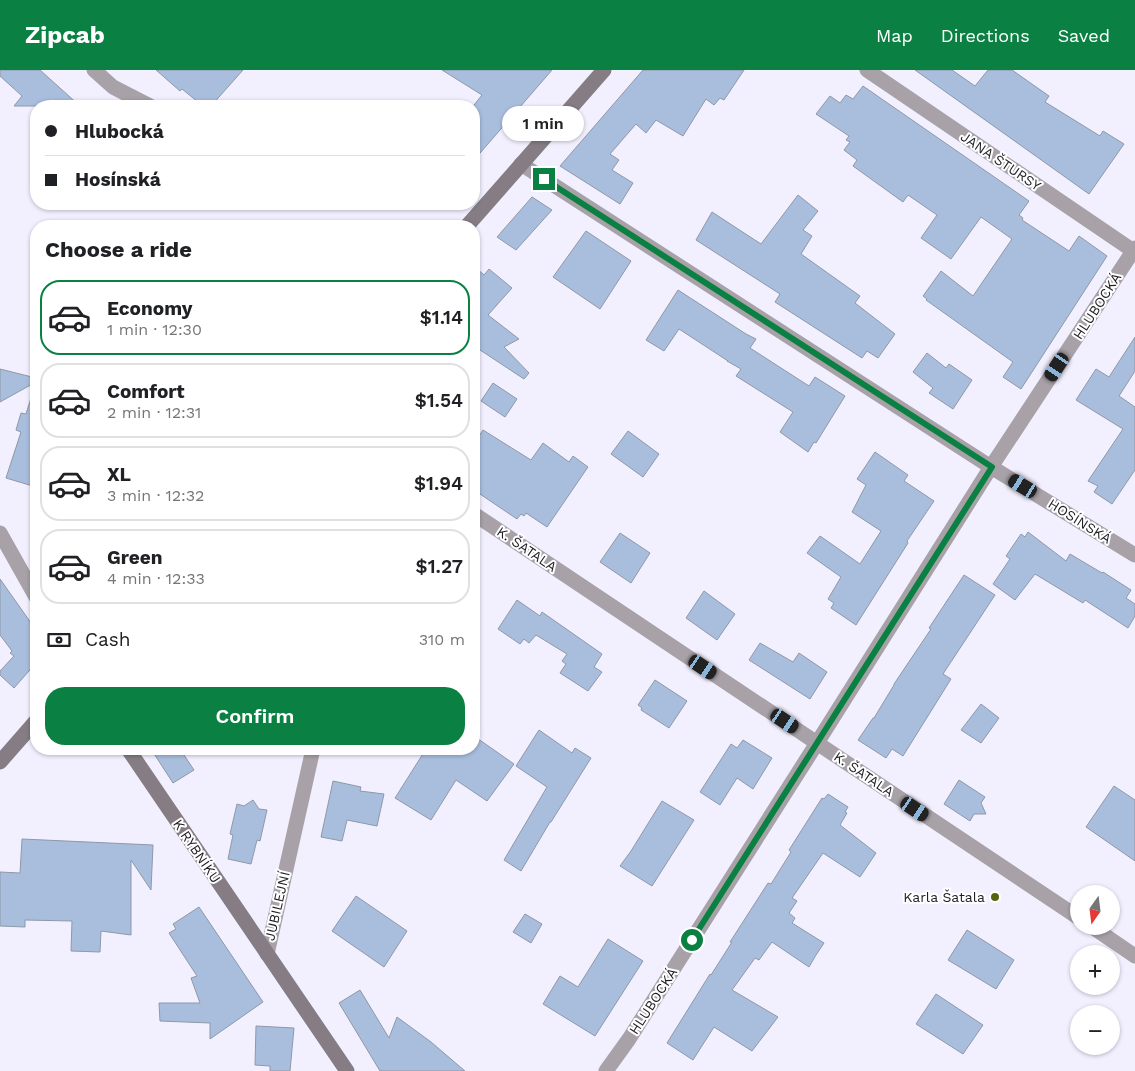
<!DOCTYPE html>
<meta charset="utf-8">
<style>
body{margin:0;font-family:"Work Sans",sans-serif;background:#f2f2f2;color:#202124;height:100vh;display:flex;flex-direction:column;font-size:19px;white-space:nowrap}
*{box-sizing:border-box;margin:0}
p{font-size:16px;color:#757577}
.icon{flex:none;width:28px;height:28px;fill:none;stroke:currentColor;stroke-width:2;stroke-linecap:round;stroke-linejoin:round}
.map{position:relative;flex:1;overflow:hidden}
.side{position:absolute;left:30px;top:150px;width:450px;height:535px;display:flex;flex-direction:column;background:#fff;border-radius:20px;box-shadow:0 1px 4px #0004}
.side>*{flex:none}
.guide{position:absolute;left:30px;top:30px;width:450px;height:110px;border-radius:20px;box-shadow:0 1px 4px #0004;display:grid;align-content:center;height:110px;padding:0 15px;background:#fff}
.needle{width:32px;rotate:194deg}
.buttons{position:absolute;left:1070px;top:815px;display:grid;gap:10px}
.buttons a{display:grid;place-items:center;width:50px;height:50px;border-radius:50%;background:#fff;box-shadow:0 1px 4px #0004;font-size:25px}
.end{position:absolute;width:22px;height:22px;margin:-11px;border:6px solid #0b8043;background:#fff;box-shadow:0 0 0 2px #fff}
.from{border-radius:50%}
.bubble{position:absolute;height:35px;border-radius:18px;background:#fff;box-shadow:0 1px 4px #0004;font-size:16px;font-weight:600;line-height:35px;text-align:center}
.car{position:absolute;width:15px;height:30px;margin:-15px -8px;border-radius:6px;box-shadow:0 0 4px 1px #0007;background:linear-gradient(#222 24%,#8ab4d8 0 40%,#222 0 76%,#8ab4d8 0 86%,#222 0)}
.guide b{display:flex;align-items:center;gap:18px;height:48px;font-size:19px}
.guide b+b{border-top:1px solid #e0e0e0}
.guide i{width:12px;height:12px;background:#202124}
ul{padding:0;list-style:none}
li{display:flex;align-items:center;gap:15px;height:75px;margin:0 10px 8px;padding:0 5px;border:2px solid #e0e0e0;border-radius:20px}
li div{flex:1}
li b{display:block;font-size:19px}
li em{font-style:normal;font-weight:600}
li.active{border-color:#0b8043}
li>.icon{width:45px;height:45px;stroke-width:1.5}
h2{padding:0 15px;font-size:22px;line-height:60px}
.pay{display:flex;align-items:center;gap:12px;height:55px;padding:0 15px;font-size:19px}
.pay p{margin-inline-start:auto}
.primary-button{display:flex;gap:10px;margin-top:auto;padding:10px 15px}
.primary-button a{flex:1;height:58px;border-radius:20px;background:#0b8043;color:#fff;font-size:20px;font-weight:600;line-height:58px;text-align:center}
header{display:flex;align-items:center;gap:30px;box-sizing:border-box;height:70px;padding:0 25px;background:#0b8043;color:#fff}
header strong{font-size:24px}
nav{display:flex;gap:28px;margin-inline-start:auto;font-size:18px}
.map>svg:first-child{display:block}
</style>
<header>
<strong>Zipcab</strong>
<nav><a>Map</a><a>Directions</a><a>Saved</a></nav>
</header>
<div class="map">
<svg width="1135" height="1001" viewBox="0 0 1135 1001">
<rect width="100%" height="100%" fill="#f2f0ff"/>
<!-- building -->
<path fill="#a9bedd" stroke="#8e98a8" d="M 0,0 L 40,0 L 80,36 L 14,36 L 22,26 L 0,6 Z
M 156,0 L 243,0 L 211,36 L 203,36 L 182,19 L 180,21 Z
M 442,0 L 552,0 L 474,90 L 474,35 L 482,25 Z
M 643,0 L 744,0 L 724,30 L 720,28 L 714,35 L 706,29 L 683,66 L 656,50 L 646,63 L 636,54 L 610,84 L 619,90 L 612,100 L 633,113 L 620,134 L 560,96 Z
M 915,0 L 952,0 L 975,16 L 988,0 L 1012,0 L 1049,26 L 1045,32 L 1100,66 L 1103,61 L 1124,74 L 1089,124 Z
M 863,16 L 1029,131 L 1019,145 L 1023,148 L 1022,150 L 1069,181 L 1079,166 L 1107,186 L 1021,319 L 1003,307 L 1013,292 L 926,230 L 927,229 L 923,226 L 941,201 L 973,226 L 1012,169 L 981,147 L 951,189 L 921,168 L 937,145 L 908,125 L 903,132 L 853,96 L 857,90 L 844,80 L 850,72 L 846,70 L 849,66 L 816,44 L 830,26 L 840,33 L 846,25 L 853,29 Z
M 798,125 L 818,141 L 803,160 L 812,166 L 801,184 L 860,226 L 855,233 L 895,264 L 878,288 L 867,281 L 862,288 L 775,232 L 780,224 L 696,170 L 712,142 L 761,174 Z
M 532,127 L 552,140 L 516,180 L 497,167 Z
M 586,161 L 631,191 L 600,239 L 553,207 Z
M 474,196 L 484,205 L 489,199 L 512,218 L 488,245 L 519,269 L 504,277 L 529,303 L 524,309 L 474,276 Z
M 678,220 L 746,264 L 756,269 L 750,278 L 809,316 L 815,307 L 845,326 L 816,373 L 814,372 L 808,382 L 780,362 L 793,342 L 736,306 L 741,299 L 727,291 L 728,291 L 679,259 L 664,281 L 646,270 Z
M 1135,267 L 1135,301 L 1119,326 L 1135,337 L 1135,400 L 1112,434 L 1094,422 L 1098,416 L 1088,411 L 1123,359 L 1076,330 L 1096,299 L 1109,307 Z
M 927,283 L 946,298 L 949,294 L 972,310 L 953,339 L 929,323 L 933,318 L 913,302 Z
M 0,299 L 36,308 L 36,312 L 0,332 Z
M 493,313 L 517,329 L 505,347 L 481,331 Z
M 32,325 L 36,326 L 36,417 L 6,408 L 21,362 L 16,360 L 21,343 L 26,344 Z
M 483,360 L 531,390 L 543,373 L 569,392 L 573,386 L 588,397 L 547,457 L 526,443 L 524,446 L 521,444 L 517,449 L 474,420 L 474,374 Z
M 628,361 L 659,384 L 643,407 L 611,384 Z
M 875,382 L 908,405 L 904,411 L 934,431 L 907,471 L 908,473 L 856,555 L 831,538 L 834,533 L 828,529 L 841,507 L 807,483 L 820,466 L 860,494 L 881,461 L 852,442 L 866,415 L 857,409 Z
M 1028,462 L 1066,491 L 1070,484 L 1102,503 L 1103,502 L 1131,520 L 1126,528 L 1135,534 L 1135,546 L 1128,558 L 1085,530 L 1083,533 L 1035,504 L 1015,530 L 993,514 L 1010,489 L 1006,486 L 1021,464 L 1025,467 Z
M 620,463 L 650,483 L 631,513 L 600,492 Z
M 964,505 L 995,525 L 943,604 L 951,609 L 903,686 L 892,679 L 886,688 L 858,670 L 873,648 L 874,648 L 894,615 L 894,614 L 931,559 L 929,558 Z
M 0,509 L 36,560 L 36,593 L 14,618 L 0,605 L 0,601 L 14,586 L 10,583 L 12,581 L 0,565 Z
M 704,521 L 735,544 L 717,570 L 686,548 Z
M 517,530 L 540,546 L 542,542 L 602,584 L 594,597 L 602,602 L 588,621 L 560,603 L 566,594 L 562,591 L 567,584 L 536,565 L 529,573 L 524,569 L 520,574 L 498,559 Z
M 760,573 L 793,592 L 799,583 L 827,602 L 810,629 L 749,590 Z
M 655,610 L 687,631 L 669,658 L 641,640 L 642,638 L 638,635 Z
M 981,634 L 999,648 L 981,673 L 961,660 Z
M 539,660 L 572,683 L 575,678 L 591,688 L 551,752 L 550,752 L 521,801 L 504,790 L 547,717 L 516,696 Z
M 474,666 L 514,694 L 487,731 L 456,710 L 431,750 L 395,728 L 426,679 L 474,679 Z
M 743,670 L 772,688 L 753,719 L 737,708 L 720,735 L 700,722 L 731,674 L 737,678 Z
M 151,679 L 180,679 L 194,700 L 173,713 Z
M 959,710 L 985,727 L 981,733 L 986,744 L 974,744 L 970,751 L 944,734 Z
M 333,711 L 361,717 L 360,721 L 384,724 L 377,756 L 347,750 L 342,771 L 321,767 Z
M 1114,716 L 1135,730 L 1135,791 L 1086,757 Z
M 828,724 L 848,737 L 845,742 L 847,743 L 840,755 L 876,783 L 860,807 L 823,783 L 792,828 L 797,831 L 789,843 L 795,848 L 792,853 L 824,873 L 816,885 L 809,897 L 772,872 L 759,890 L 755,888 L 732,920 L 778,947 L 752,981 L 714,957 L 693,990 L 667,973 L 710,904 L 711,905 L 732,872 L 730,872 L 768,813 L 771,814 L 791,782 L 789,780 L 822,728 L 824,729 Z
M 253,730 L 259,739 L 267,740 L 260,771 L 257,770 L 251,794 L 228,789 L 233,765 L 230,764 L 237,734 L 244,736 Z
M 662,731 L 694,750 L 652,816 L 620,796 L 631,781 Z
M 22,769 L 153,775 L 151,820 L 131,790 L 131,865 L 101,861 L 100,882 L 71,881 L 72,851 L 25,850 L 25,857 L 0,856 L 0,802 L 20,803 Z
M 356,826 L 407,861 L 384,897 L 332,861 Z
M 199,837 L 263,932 L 210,969 L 210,953 L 160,951 L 159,933 L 200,933 L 191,908 L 197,906 L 169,863 L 176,859 L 173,854 Z
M 525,844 L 542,854 L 531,873 L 513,862 Z
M 967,860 L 1014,890 L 996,919 L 948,890 Z
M 608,869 L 643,891 L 595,966 L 543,934 L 560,906 L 578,917 Z
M 360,920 L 389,968 L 397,947 L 431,972 L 465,1001 L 380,1001 L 339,933 Z
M 936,924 L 983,955 L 963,984 L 916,954 Z
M 256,956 L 294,958 L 290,1001 L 270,1001 L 270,996 L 255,995 Z"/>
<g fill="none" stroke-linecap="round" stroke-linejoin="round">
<!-- street -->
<path stroke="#a8a2a8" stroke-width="15" d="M 94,0 L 113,17 L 150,36
M 867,0 L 1135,182
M 521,94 L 991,397 L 1135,485
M 474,444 L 1079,848
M 0,463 L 36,527
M 1091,856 L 1135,886
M 267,884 L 313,679
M 606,1001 L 629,969 L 817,673 L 991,397 L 1135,178"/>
<!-- secondary -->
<path stroke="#857c84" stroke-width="15" d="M 467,156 L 604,0
M 128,679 L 347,1001
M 0,692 L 36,651"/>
</g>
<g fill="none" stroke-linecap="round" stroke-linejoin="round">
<!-- route -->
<path stroke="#0b8043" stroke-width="6" d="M 544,109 L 992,397 L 692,870"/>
</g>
<!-- markers -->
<circle fill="#54650e" stroke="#fff" stroke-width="2" cx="995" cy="827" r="5"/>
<g text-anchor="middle" stroke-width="4" stroke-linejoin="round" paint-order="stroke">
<!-- street labels -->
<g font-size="14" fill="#1f1e25" stroke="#fff">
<text transform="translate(1001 91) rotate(34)" y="5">JANA ŠTURSY</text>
<text transform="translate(1097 236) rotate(-57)" y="5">HLUBOCKÁ</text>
<text transform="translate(1080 451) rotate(32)" y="5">HOSÍNSKÁ</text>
<text transform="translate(527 479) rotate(34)" y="5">K. ŠATALA</text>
<text transform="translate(864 704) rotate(34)" y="5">K. ŠATALA</text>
<text transform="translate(197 781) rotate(56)" y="5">K RYBNÍKU</text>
<text transform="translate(277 836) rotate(-77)" y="5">JUBILEJNÍ</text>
<text transform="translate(653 931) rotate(-57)" y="5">HLUBOCKÁ</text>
</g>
<!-- poi labels -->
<g font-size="14" fill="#1f1e25" stroke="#fff" text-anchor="end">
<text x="985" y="832">Karla Šatala</text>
</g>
</g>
</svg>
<div class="buttons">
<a><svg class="needle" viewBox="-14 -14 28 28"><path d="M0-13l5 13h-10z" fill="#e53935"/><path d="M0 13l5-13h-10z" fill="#757577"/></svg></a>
<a>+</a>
<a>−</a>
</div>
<i class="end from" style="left:692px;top:870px"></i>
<i class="end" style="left:544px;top:109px"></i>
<div class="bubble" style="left:502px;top:36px;width:82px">1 min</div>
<i class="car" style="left:1057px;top:297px;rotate:213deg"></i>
<i class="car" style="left:1023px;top:416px;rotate:301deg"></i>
<i class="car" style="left:703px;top:597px;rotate:124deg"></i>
<i class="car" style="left:785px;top:651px;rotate:124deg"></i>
<i class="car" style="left:915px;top:739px;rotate:124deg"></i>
<div class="guide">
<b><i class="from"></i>Hlubocká</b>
<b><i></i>Hosínská</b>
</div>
<section class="side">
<h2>Choose a ride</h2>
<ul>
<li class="active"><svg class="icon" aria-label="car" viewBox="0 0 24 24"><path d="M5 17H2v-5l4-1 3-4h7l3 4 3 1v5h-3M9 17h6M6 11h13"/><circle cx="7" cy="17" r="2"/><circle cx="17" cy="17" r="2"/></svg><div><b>Economy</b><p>1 min · 12:30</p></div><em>$1.14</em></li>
<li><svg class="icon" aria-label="car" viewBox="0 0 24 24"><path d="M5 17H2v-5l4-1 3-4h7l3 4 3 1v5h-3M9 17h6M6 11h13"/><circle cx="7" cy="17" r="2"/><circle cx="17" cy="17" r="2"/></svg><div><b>Comfort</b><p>2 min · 12:31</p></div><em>$1.54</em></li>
<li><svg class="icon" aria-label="car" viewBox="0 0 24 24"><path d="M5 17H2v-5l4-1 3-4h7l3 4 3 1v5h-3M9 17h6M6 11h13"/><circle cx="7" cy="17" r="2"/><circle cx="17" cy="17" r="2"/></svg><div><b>XL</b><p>3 min · 12:32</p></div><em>$1.94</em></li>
<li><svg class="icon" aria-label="car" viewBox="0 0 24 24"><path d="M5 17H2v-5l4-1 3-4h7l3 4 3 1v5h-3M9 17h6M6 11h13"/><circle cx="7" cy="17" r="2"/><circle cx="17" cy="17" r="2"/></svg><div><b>Green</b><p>4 min · 12:33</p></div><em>$1.27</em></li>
</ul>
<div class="pay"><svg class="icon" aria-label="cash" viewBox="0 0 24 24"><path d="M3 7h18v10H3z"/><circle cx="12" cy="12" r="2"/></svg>Cash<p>310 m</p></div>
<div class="primary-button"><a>Confirm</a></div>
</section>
</div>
